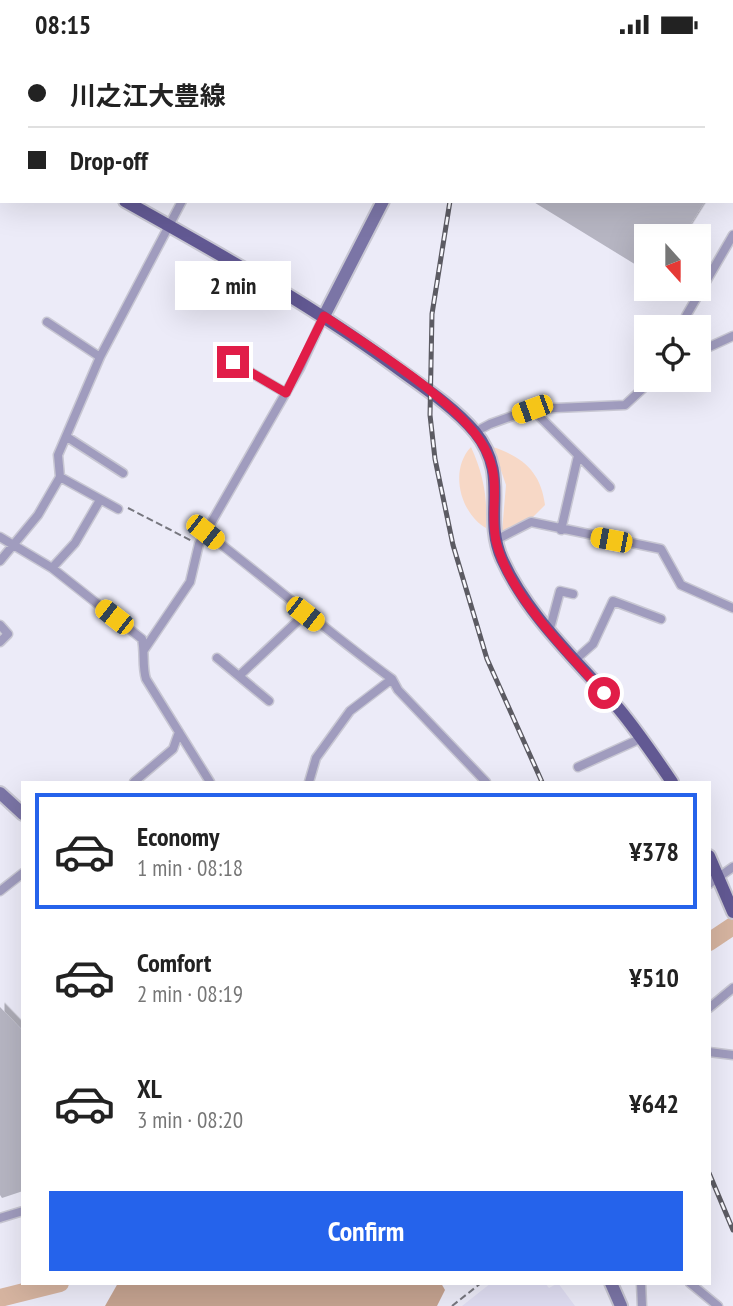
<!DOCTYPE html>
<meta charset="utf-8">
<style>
body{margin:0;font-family:"PT Sans Narrow","Noto Sans JP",sans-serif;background:#f2f2f2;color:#222;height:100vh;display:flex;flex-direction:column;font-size:26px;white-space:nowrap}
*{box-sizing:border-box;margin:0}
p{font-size:23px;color:#767676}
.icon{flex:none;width:38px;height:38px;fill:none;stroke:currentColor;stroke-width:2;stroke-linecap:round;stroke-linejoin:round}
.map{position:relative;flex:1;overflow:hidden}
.drawer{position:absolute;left:21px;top:732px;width:690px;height:504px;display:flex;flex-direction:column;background:#fff;border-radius:0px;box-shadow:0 7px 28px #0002}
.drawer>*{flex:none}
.hud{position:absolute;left:0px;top:0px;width:733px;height:154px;box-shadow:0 7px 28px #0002;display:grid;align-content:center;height:154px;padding:0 28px;background:#fff}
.needle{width:46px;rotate:159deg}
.buttons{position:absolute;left:634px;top:175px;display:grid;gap:14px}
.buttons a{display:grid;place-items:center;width:77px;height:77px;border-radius:0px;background:#fff;box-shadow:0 7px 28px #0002;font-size:35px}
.end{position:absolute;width:32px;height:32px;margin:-16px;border:9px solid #e11d48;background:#fff;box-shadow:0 0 0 4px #fff}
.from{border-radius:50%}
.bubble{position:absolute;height:49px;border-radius:0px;background:#fff;box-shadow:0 7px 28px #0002;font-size:23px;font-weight:700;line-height:49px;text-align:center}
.car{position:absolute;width:21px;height:42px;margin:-21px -10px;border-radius:9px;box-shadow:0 0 5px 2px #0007;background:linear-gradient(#f5c518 24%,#345 0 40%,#f5c518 0 76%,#345 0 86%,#f5c518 0)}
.hud b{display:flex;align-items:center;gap:24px;height:66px;font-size:26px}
.hud b+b{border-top:2px solid #e0e0e0}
.hud i{width:18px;height:18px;background:#222}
ul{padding:12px 0 0;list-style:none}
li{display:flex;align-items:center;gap:21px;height:116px;margin:0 14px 10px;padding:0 14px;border:4px solid transparent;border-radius:0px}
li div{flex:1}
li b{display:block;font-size:26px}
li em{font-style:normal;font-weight:700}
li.current{border-color:#2563eb}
li>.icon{width:63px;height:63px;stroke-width:1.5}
.button{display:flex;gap:14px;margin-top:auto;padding:14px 28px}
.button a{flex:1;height:80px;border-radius:0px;background:#2563eb;color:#fff;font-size:28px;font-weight:700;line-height:80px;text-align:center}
.status{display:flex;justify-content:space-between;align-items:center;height:49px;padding:0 35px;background:#fff;direction:ltr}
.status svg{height:19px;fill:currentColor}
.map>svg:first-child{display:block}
</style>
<div class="status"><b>08:15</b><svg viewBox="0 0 49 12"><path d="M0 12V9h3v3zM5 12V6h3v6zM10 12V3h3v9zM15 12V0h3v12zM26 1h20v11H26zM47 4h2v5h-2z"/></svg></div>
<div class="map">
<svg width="733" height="1257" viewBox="0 0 733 1257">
<defs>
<filter id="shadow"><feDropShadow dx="4.5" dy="-4.5" stdDeviation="0" flood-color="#0004"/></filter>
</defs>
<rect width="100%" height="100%" fill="#ecebf8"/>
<!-- built -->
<path fill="#e0def3" d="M 491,1234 L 545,1234 L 549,1239 L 558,1234 L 575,1257 L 462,1257 Z"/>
<!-- green -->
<path fill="#f7d8c6" d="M 471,398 C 483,424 488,449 486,479 C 460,464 449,421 471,398 Z
M 493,398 C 523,408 541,423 545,456 L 532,469 L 502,483 L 506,436 Z"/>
<!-- forest -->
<path fill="#c5a390" d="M 118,1234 L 441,1234 L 445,1241 L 437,1257 L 105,1257 Z"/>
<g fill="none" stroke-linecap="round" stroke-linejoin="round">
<!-- river -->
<path stroke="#d6b4a0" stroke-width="18" d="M 709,893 L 733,877
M 0,1249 L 60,1234"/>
</g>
<!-- building -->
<path fill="#b6b5c2" filter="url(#shadow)" d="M 532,152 L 705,152 L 683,187 L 646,187 L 646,222 Z
M 0,958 L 23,982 L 23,1142 L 2,1149 L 0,1146 Z"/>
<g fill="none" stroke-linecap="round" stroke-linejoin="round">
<!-- street casing -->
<g stroke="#c8c7d3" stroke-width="11">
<path id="street" d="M 0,2 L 2,3
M 67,2 L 69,0
M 0,145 L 2,141
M 47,273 L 100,308
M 684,278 L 686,267 L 733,186
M 698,303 L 733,287
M 233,313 L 286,344
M 532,360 L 610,438
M 475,383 L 490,375 L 532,360 L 625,356 L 652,331
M 67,388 L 123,424
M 60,428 L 118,460
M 561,481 L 578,407
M 205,483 C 268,531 328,583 392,630 L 398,641 L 486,733
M 0,488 L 52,519 L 142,590 C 145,603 142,617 146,630 L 210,733
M 496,491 L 531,473 L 661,500 L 681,536 L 733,559
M 0,512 L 38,466 L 60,428 L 58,406 L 100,308 L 182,152
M 52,519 L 75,494 L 100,451
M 0,576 L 8,585 L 0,593
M 549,583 L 560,542 L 573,545
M 144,601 L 190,533 L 199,495 L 300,319 L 324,267
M 217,609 L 269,652
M 575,611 L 593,595 L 613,552 L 661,570
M 239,627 L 305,565
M 578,718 L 642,689
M 134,733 L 173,700 L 179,683
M 309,733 L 316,709 L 350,662 L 392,630
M 709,835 L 733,818
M 0,842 L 23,824
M 709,959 L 733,939
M 709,1003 L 733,1006
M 0,1169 L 23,1162
M 641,1234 L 642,1257
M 690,1234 L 718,1257"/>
</g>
<!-- secondary casing -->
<g stroke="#c8c7d3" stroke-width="16">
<path id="secondary" d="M 465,2 L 466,0
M 324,267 L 383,152
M 0,744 L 23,765
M 611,1234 L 621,1257"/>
</g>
<!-- primary casing -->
<g stroke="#c8c7d3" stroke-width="16">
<path id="primary" d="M 0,83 L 2,83
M 125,152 C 217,204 307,253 393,316 C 420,336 452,356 475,383 C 511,427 482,466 502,510 C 528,568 578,612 619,660 C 638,683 655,708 672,733
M 709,807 L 733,863"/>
</g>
<!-- path -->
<path stroke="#77777f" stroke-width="2" stroke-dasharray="7 3.5" stroke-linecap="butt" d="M 128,459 L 192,492
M 452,1257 L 481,1234"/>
<!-- street -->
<use href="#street" stroke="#a09cbe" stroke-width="8"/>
<!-- secondary -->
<use href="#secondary" stroke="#7b75a6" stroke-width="12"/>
<!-- primary -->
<use href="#primary" stroke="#625993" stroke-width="12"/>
<!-- rail casing -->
<g stroke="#5c5b63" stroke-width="5">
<path id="rail" d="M 498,2 L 499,0
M 450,152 L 432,265 L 430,366 L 435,410 L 453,496 L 487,610 L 542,733
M 709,1124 L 733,1181"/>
</g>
<!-- rail -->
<use href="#rail" stroke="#f9f9fe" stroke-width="2.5" stroke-dasharray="8" stroke-linecap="butt"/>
</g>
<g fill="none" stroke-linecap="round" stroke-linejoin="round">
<!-- route -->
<path stroke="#e11d48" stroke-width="9" d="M 233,313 L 286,344 L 324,267 C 369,298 459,353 484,398 C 503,432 489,459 496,492 C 508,545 568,604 604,644"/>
</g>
</svg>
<div class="buttons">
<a><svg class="needle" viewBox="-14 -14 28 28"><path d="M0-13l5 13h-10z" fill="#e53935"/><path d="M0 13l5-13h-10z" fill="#767676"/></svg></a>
<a><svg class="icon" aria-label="locate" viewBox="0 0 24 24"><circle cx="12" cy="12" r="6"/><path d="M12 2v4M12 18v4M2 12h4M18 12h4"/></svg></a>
</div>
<i class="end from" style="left:604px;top:644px"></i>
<i class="end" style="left:233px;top:313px"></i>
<div class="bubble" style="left:175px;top:212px;width:116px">2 min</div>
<i class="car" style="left:532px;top:360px;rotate:250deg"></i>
<i class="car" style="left:205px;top:483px;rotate:128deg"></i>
<i class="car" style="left:611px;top:491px;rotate:281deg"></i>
<i class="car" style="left:305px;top:565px;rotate:128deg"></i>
<i class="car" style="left:114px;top:568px;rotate:308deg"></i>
<div class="hud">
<b><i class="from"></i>川之江大豊線</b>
<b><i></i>Drop-off</b>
</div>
<section class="drawer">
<ul>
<li class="current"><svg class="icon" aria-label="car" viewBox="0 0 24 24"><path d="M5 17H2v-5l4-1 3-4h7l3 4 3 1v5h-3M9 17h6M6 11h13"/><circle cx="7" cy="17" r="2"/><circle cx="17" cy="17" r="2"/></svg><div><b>Economy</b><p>1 min · 08:18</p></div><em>¥378</em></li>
<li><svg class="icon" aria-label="car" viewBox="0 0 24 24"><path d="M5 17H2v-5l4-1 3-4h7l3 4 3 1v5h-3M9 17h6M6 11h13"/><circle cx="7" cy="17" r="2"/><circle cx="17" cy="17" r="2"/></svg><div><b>Comfort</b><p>2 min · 08:19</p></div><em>¥510</em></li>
<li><svg class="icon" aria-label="car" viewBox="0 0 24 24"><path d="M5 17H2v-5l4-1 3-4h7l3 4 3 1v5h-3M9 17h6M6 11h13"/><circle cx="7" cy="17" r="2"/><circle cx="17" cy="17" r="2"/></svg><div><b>XL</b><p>3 min · 08:20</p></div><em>¥642</em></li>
</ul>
<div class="button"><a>Confirm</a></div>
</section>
</div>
